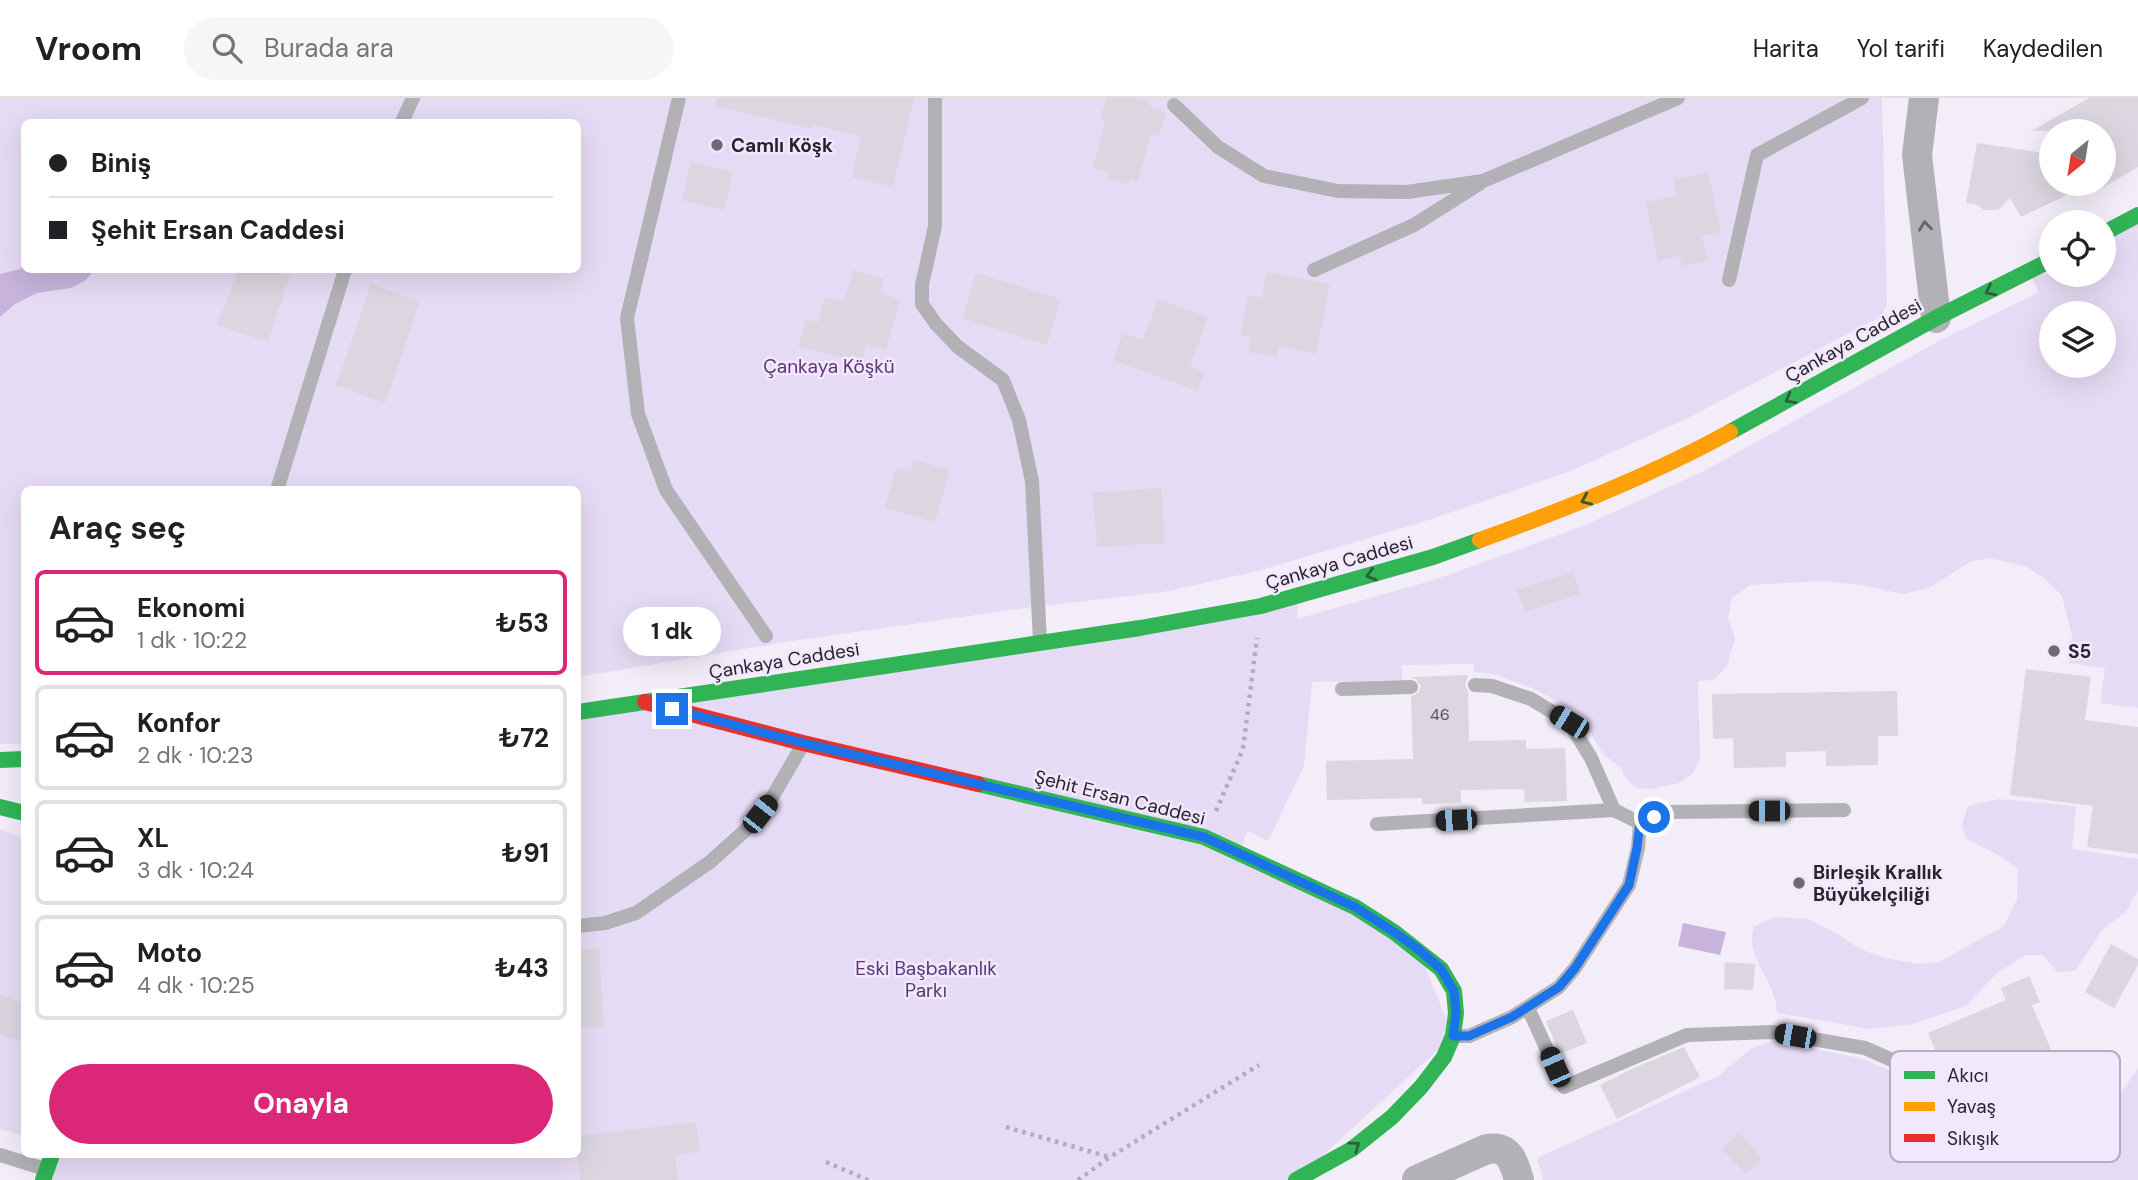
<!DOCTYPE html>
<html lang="tr">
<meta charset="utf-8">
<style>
body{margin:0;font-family:"DM Sans",sans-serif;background:#f6f6f6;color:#202124;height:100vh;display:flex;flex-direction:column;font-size:26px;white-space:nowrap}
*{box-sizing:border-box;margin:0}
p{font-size:23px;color:#757577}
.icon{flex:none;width:38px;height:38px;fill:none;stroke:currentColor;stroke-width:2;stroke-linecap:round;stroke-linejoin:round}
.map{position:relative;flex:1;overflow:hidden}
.side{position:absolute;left:21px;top:388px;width:560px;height:672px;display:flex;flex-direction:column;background:#fff;border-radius:10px;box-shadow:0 7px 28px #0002}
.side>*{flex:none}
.guide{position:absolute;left:21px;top:21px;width:560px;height:154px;border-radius:10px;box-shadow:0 7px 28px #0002;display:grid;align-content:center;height:154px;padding:0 28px;background:#fff}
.needle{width:46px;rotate:210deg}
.fabs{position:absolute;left:2039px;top:21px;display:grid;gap:14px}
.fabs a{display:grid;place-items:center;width:77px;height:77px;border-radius:50%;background:#fff;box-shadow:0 7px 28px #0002;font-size:35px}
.end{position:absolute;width:32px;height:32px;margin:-16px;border:9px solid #1a73e8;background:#fff;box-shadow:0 0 0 4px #fff}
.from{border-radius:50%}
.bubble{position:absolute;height:49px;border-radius:24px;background:#fff;box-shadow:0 7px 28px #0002;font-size:23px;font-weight:700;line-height:49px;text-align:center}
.car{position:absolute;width:21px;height:42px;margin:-21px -10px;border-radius:9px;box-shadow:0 0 5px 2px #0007;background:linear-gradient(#222 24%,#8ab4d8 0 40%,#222 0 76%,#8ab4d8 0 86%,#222 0)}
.guide b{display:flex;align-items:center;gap:24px;height:66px;font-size:26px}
.guide b+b{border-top:2px solid #e0e0e0}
.guide i{width:18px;height:18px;background:#202124}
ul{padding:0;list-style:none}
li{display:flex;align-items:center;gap:21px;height:105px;margin:0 14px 10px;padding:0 14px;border:4px solid #e0e0e0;border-radius:10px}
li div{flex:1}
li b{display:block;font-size:26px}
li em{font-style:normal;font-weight:700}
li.selected{border-color:#db2777}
li>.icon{width:63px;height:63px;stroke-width:1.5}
h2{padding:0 28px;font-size:32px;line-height:84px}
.primary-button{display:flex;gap:14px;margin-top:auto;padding:14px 28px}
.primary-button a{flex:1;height:80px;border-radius:42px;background:#db2777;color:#fff;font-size:28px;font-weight:700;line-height:80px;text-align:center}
header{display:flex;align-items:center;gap:42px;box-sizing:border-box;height:98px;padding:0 35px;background:#fff;border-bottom:2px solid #e0e0e0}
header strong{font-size:33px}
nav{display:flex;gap:38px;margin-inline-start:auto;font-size:24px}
.search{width:490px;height:63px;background:#f6f6f6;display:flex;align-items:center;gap:18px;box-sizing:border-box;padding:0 24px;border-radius:38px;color:#757577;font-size:26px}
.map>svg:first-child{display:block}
</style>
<header>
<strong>Vroom</strong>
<div class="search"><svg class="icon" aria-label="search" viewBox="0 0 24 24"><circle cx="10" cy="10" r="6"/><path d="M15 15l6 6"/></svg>Burada ara</div>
<nav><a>Harita</a><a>Yol tarifi</a><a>Kaydedilen</a></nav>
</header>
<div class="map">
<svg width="2138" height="1082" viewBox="0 0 2138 1082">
<rect width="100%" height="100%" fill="#f2edf8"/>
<!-- green -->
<path fill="#e6dbf4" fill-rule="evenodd" d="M 0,0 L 1882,0 L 1887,205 L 1882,218 L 1684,322 L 1568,374 L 1429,422 L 1258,473 L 1163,494 L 1025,510 L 799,542 L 578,579 L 578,392 L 24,392 L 24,646 L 0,646 ZM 24,24 L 578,24 L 578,172 L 24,172 Z
M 2138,115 L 2138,610 L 2100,605 L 2105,570 L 2069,565 L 2072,538 L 2062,498 L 2045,481 L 2027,469 L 1990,460 L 1970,464 L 1929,490 L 1903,496 L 1861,487 L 1819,483 L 1750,487 L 1732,500 L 1728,520 L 1735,540 L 1727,568 L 1714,582 L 1698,583 L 1700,661 L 1693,675 L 1679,685 L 1651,691 L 1636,690 L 1626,681 L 1621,670 L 1604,657 L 1578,616 L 1535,591 L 1493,576 L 1474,574 L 1474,566 L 1402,567 L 1402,582 L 1312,584 L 1304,668 L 1268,743 L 1248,733 L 1238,755 L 1418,851 L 1453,938 L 1296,1082 L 43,1082 L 52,1057 L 578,1057 L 578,614 L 1298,498 L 1297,521 L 1434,482 L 1583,428 L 1702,374 L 1941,242 L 2039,194 L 2029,174 L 2051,177 L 2104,177 L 2104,134 ZM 2051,215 L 2104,215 L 2104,268 L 2051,268 Z
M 1998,701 L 2076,708 L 2072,751 L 2138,761 L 2138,792 L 2126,814 L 2103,831 L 2075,873 L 2057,874 L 2043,857 L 2025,857 L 1996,876 L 1966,908 L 1913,926 L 1870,931 L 1777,915 C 1776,909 1776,903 1774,898 C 1767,873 1745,855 1754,828 L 1775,819 L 1808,821 L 1838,836 L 1860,851 L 1885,860 L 1919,866 L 1939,864 L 2004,828 L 2017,801 L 2018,771 L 2000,758 L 1965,740 L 1962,726 L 1968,708 Z
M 0,731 L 24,741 L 24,1038 L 0,1031 Z
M 1774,942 L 1863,961 L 1957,1002 L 2048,1059 L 2081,1043 L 2111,1010 L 2138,970 L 2138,1082 L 1543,1082 L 1537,1060 L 1718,978 L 1752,950 Z"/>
<!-- water -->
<path fill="#c7b3db" d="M 24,165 L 24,172 L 94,172 L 86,182 L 71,190 L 37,195 L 15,206 L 0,219 L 0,176 L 20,171 Z
M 1683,825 L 1726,834 L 1720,857 L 1678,848 Z"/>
<!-- building -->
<path fill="#dbd6e0" d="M 716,0 L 914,0 L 893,89 L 852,79 L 861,38 L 813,27 L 812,31 L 716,8 Z
M 1106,0 L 1137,0 L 1151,4 L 1150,9 L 1166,14 L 1159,38 L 1151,36 L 1138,83 L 1130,80 L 1128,86 L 1108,81 L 1110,75 L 1093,70 L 1105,23 L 1100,22 Z
M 2089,0 L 2138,0 L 2138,69 L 2104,89 L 2104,33 L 2031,33 Z
M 1977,45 L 2051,56 L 2051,86 L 2089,86 L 2021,119 L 2010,100 L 1998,112 L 1984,112 L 1975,106 L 1966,105 Z
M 691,64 L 733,74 L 724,112 L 682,102 Z
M 1708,75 L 1721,134 L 1702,138 L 1708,163 L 1682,168 L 1680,158 L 1658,163 L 1646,104 L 1677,98 L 1673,82 Z
M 238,172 L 272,172 L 290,178 L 268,244 L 217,227 Z
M 853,172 L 884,181 L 880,196 L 900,201 L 886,252 L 866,246 L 861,265 L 798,248 L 806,221 L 818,224 L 825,199 L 844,204 Z
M 1267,174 L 1330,186 L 1316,256 L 1279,248 L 1277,259 L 1248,254 L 1251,239 L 1241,237 L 1248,198 L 1262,200 Z
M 976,175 L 1061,201 L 1047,247 L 962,220 Z
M 371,186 L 420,204 L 385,305 L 336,287 Z
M 1158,201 L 1208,219 L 1190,269 L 1204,274 L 1198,293 L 1113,262 L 1123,235 L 1143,242 Z
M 914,362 L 950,372 L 935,424 L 885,410 L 896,370 L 911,374 Z
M 1161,390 L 1165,445 L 1097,449 L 1093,395 Z
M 1573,474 L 1580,496 L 1525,514 L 1517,492 Z
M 2026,571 L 2091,579 L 2085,622 L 2138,629 L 2138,756 L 2087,749 L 2093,708 L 2010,697 Z
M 1468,577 L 1465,587 L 1468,593 L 1469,643 L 1526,642 L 1526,651 L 1565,650 L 1567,703 L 1525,704 L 1524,691 L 1461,692 L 1461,705 L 1422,706 L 1422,700 L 1327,702 L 1326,663 L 1413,661 L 1411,599 L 1419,594 L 1421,588 L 1416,581 L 1410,579 Z
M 1897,593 L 1898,638 L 1878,638 L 1878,667 L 1826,668 L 1826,653 L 1786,654 L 1786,669 L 1734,670 L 1733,640 L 1713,641 L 1712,596 Z
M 2111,846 L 2138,861 L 2138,867 L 2114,910 L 2085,894 Z
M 599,851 L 604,929 L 578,931 L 578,852 Z
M 1725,864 L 1755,866 L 1753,892 L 1724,891 Z
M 2029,878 L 2040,904 L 2032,907 L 2075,1008 L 2044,1021 L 2021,967 L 2011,972 L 2002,952 L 1947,976 L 1945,975 L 1928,935 L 2006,902 L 2001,890 Z
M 0,897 L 24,905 L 24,944 L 0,936 Z
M 1573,912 L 1587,945 L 1560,956 L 1546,923 Z
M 1684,949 L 1700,979 L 1617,1021 L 1600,987 L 1634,970 Z
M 696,1024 L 700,1054 L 675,1057 L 678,1082 L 580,1082 L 579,1068 L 578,1068 L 578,1038 Z
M 1739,1035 L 1762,1060 L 1746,1076 L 1722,1051 Z"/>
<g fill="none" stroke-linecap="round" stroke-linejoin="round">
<!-- path -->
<path stroke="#b1adb2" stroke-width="4.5" stroke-dasharray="3.5 5" stroke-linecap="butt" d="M 1216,713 L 1243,651 L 1257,540
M 1006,1029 L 1109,1059
M 826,1064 L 868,1082
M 1078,1082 L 1110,1059 L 1259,967"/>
<!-- lane -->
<path stroke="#b2b1b5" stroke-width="14" d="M 679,0 L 627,220 L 638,316 L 666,392 L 766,538
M 935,0 L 935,128 L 922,187 L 922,206 L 936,226 L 958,249 L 1003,282 L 1019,322 L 1032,383 L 1040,544
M 1174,7 L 1218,49 L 1264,78 L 1338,93 L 1407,94 L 1483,83 L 1678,0
M 402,24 L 413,0
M 1314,172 L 1414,127 L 1479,86
M 1729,182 L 1757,57 L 1862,0
M 277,392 L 345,172
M 1475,587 L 1492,588 L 1531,601 L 1569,624 L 1591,660 L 1614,712
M 1342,591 L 1411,589
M 1377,726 L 1614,712 L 1640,725
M 578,828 L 605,825 L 636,815 L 710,764 L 749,729 L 770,703 L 802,648
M 1528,910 L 1564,989 L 1687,937 L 1772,934 L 1865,950 L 1960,992 L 2048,1039
M 1455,938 L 1469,938 L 1512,919 L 1559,889 L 1575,870 L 1629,787 L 1638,750 L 1640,725 L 1669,714 L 1844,712
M 0,1057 L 45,1071"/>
<!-- street -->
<path stroke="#b2b1b5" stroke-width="30" d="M 1924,0 L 1917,57 L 1936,220
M 1417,1082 L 1487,1051 C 1509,1047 1514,1064 1519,1082"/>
<!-- fast -->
<path stroke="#30b455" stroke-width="16" d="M 2104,135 L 2138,117
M 1730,334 L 1936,220 L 2051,162
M 578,614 L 1140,530 L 1261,508 L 1433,459 L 1480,442
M 0,662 L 24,661
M 978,686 L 1204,739 L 1355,809 L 1394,834 L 1441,871 L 1454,893 L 1456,915 L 1453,938 L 1444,959 L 1421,989 L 1392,1019 L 1352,1051 L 1296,1082
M 0,709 L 24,715
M 43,1082 L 52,1057"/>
<!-- slow -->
<path stroke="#ff9f0a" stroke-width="16" d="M 1480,442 C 1565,411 1650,378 1730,334"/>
<!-- jam -->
<path stroke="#e5322d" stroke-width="16" d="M 645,604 L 803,645 L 978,686"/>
</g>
<!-- one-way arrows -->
<defs><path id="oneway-chevron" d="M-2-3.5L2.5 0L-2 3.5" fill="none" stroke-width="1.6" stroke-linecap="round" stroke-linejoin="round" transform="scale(1.75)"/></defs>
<use stroke="#66636a" href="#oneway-chevron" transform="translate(1925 128) rotate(-97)"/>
<g stroke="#2b5e3c">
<use href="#oneway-chevron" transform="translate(1990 193) rotate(154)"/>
<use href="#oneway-chevron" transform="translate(1790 301) rotate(151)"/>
<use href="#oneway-chevron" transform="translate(1586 402) rotate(156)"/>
<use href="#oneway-chevron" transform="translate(1371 477) rotate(164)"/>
<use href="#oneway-chevron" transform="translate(1355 1048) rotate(-36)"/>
</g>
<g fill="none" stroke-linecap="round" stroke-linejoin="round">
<!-- route -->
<path stroke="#1a73e8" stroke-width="9" d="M 672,611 L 803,645 L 1204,739 L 1355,809 L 1394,834 L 1418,851 L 1441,871 L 1454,893 L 1456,915 L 1453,938 L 1469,938 L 1512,919 L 1559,889 L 1575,870 L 1629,787 L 1637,750 L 1640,724 L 1654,719"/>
</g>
<!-- markers -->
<g fill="#6f6a73" stroke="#f2e8fd" stroke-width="2.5">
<circle cx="717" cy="47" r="7"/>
<circle cx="2054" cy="553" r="7"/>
<circle cx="1799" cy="785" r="7"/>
</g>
<g text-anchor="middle" stroke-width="5" stroke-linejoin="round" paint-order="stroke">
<!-- number labels -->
<g font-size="16" fill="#555059">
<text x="1440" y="622">46</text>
</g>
<!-- poi labels -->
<g font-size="19" font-weight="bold" fill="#28242c" stroke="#f2e8fd" text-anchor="start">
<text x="731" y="54">Camlı Köşk</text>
<text x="2068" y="560">S5</text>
<text x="1813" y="781">Birleşik Krallık<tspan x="1813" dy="22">Büyükelçiliği</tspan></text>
</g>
<!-- street labels -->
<g font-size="19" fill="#28242c" stroke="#f2e8fd">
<text transform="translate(1853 242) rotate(-29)" y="7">Çankaya Caddesi</text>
<text transform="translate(1339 464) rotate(-16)" y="7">Çankaya Caddesi</text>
<text transform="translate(784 562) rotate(-9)" y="7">Çankaya Caddesi</text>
<text transform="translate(1120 699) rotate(14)" y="7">Şehit Ersan Caddesi</text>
</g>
<!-- park labels -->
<g font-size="19" fill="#593677" stroke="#f2e8fd">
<text x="829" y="275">Çankaya Köşkü</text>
<text x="926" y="877">Eski Başbakanlık<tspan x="926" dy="22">Parkı</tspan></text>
</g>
</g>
<!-- legend -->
<rect x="1890" y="953" width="230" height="111" rx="10" fill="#f2e8fd" stroke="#b5adbe" stroke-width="2"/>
<rect x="1904" y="973" width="31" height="8" fill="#30b455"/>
<rect x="1904" y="1004" width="31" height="9" fill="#ff9f0a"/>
<rect x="1904" y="1036" width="31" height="8" fill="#e5322d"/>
<g font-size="19" fill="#28242c">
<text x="1947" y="984">Akıcı</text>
<text x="1947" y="1015">Yavaş</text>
<text x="1947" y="1047">Sıkışık</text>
</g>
</svg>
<div class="fabs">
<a><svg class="needle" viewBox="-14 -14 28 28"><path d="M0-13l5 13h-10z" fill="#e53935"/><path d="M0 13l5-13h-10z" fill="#757577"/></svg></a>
<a><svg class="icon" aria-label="locate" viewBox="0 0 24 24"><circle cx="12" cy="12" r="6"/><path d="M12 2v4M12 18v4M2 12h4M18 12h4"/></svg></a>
<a><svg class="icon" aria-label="layers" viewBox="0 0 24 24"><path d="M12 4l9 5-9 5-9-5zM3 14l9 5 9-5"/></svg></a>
</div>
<i class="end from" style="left:1654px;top:719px"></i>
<i class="end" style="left:672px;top:611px"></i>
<div class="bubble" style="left:623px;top:509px;width:98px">1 dk</div>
<i class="car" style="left:1569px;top:624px;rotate:301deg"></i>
<i class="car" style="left:1769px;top:713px;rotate:270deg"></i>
<i class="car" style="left:760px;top:716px;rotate:38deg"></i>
<i class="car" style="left:1456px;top:722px;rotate:267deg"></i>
<i class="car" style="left:1795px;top:938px;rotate:280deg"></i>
<i class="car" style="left:1555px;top:969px;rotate:336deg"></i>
<div class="guide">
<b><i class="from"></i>Biniş</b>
<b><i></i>Şehit Ersan Caddesi</b>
</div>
<section class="side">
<h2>Araç seç</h2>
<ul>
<li class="selected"><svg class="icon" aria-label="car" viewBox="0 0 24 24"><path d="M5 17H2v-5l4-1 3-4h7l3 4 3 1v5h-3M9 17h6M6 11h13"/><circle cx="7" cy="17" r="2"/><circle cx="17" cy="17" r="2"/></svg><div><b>Ekonomi</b><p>1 dk · 10:22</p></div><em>₺53</em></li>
<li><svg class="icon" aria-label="car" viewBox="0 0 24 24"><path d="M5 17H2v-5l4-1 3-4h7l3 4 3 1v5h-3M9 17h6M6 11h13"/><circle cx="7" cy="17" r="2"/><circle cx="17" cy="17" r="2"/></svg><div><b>Konfor</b><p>2 dk · 10:23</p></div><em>₺72</em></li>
<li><svg class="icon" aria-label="car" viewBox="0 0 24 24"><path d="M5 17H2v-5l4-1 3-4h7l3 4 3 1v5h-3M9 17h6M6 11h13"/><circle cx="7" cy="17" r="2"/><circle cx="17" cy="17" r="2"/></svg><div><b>XL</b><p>3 dk · 10:24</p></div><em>₺91</em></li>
<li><svg class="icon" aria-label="car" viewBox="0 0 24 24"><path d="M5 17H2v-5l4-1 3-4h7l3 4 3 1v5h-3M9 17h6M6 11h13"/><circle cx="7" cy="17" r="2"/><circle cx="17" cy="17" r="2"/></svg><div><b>Moto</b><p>4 dk · 10:25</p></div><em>₺43</em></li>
</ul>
<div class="primary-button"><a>Onayla</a></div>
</section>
</div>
